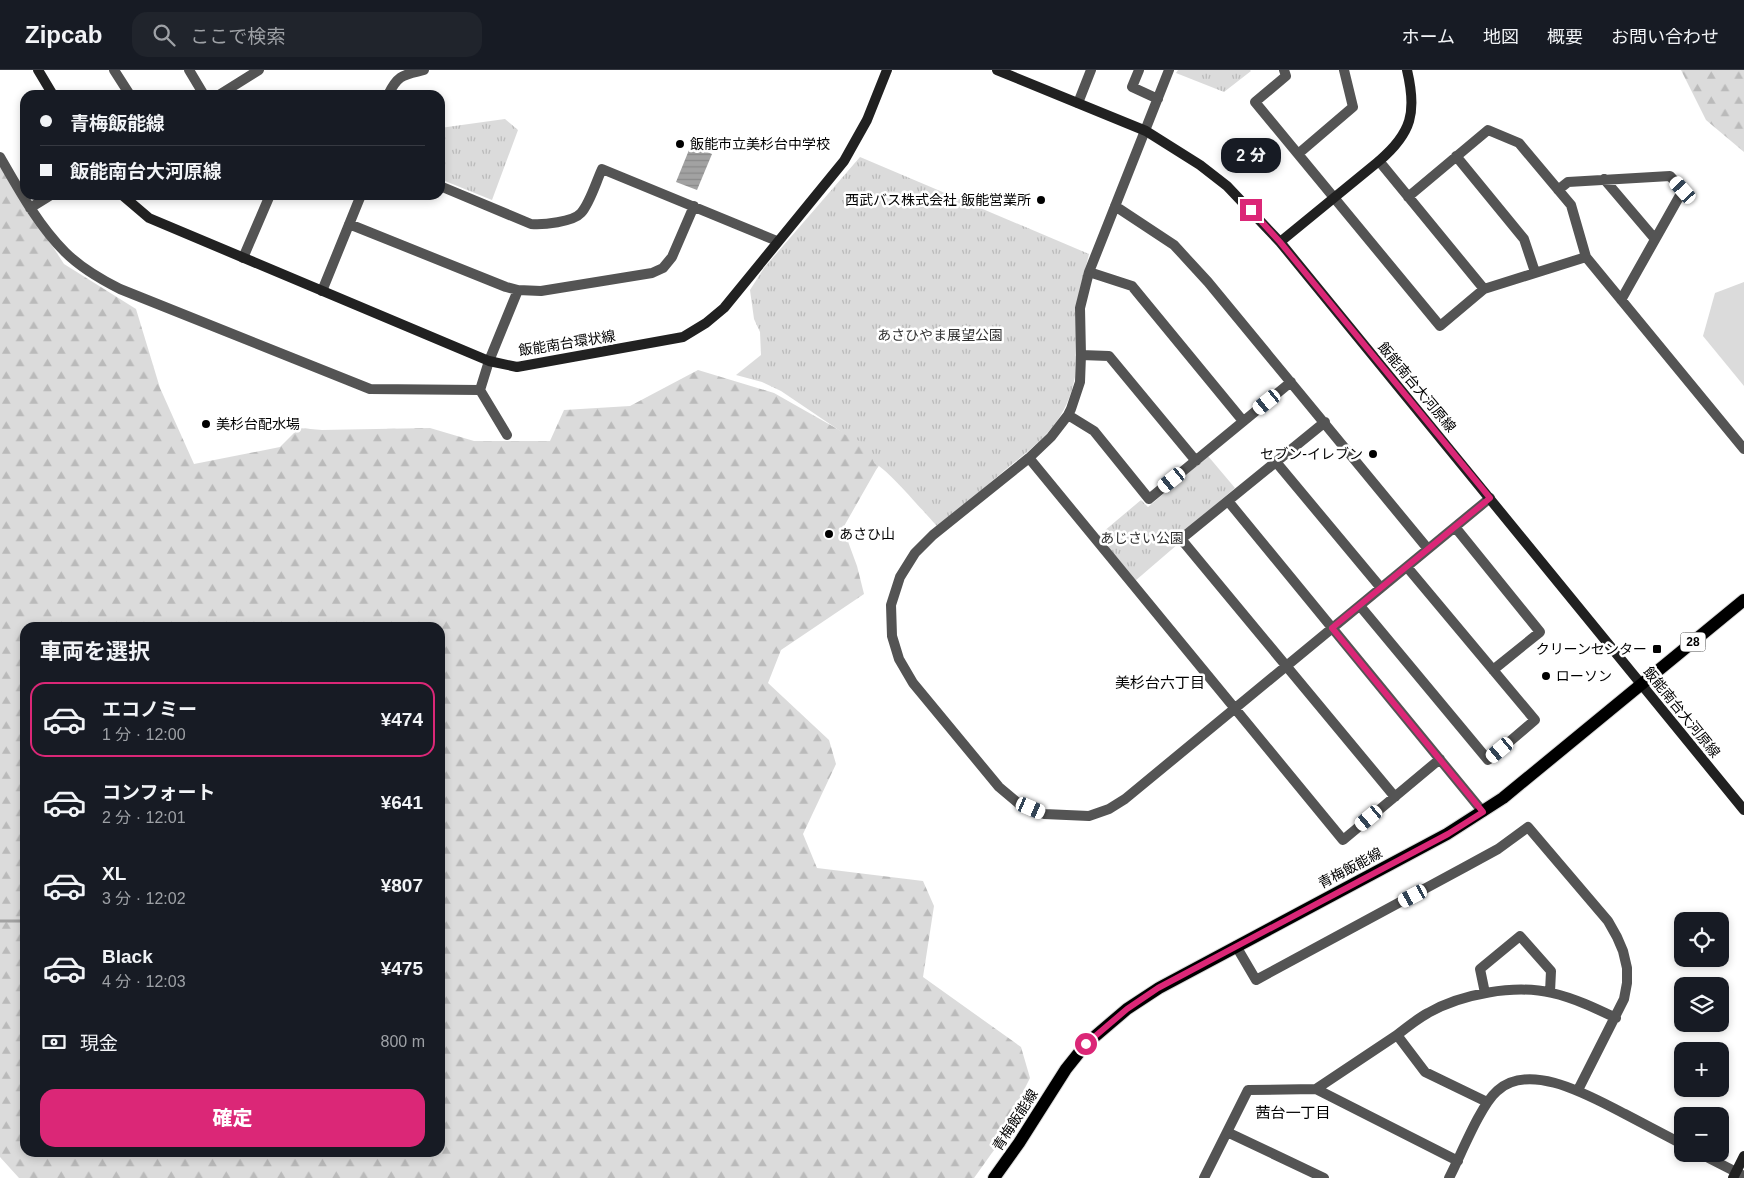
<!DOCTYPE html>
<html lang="ja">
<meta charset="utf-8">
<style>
body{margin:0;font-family:Arial,"Noto Sans JP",sans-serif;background:#20242c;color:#f1f3f6;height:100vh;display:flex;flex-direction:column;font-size:19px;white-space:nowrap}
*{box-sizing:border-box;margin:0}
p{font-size:16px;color:#9ea1a6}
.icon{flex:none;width:28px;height:28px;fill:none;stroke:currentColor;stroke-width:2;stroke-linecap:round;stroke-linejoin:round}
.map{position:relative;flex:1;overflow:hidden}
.sheet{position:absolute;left:20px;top:552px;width:425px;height:535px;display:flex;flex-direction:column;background:#171b24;border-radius:15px;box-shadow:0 2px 8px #0003}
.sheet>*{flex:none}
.top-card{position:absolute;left:20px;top:20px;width:425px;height:110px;border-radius:15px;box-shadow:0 2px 8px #0003;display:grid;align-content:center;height:110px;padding:0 20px;background:#171b24}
.controls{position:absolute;left:1674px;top:842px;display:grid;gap:10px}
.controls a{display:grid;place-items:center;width:55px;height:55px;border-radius:10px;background:#171b24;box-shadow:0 2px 8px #0003;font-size:25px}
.end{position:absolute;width:22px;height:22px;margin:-11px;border:6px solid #db2777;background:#fff;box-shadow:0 0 0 2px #fff}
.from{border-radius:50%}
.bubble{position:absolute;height:35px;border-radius:15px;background:#171b24;box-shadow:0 2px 8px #0003;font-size:16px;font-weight:800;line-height:35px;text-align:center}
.car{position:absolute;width:15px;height:30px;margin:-15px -8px;border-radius:6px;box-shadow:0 0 4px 1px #0007;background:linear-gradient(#fff 24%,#345 0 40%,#fff 0 76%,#345 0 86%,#fff 0)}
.top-card b{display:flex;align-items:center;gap:18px;height:48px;font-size:19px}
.top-card b+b{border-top:1px solid #363941}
.top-card i{width:12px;height:12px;background:#f1f3f6}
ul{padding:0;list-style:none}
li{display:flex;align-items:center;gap:15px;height:75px;margin:0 10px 8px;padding:0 10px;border:2px solid transparent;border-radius:15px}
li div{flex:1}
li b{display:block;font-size:19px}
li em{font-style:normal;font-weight:800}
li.selected{border-color:#db2777}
li>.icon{width:45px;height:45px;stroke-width:1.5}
h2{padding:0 20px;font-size:22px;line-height:60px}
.pay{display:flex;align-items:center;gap:12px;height:55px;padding:0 20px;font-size:19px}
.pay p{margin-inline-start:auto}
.button{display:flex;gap:10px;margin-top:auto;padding:10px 20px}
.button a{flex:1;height:58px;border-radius:15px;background:#db2777;color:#fff;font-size:20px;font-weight:800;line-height:58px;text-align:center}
header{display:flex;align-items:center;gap:30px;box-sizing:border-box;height:70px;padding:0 25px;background:#171b24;border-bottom:1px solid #363941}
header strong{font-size:24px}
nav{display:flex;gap:28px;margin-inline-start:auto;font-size:18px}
.search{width:350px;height:45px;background:#20242c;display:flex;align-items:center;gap:12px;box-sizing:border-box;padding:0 18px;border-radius:15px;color:#9ea1a6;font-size:19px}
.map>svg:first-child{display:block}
</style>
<header>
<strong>Zipcab</strong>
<div class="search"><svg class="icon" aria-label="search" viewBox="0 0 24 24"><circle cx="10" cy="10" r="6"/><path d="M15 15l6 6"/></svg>ここで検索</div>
<nav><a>ホーム</a><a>地図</a><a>概要</a><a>お問い合わせ</a></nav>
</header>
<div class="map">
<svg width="1744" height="1108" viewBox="0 0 1744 1108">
<defs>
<pattern id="forest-firs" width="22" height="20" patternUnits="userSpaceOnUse" patternTransform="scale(1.25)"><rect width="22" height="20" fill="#dbdbdb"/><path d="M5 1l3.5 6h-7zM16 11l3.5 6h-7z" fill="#bababa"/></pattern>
<pattern id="park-tufts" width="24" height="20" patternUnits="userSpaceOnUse" patternTransform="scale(1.25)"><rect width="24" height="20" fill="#dbdbdb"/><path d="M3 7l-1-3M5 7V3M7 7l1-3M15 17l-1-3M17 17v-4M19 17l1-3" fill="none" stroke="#bababa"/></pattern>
<pattern id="water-rules" width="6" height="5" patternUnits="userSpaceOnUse" patternTransform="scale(1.25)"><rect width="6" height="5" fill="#a2a2a2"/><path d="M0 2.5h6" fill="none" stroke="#8a8a8a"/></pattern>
</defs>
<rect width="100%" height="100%" fill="#fff"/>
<!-- grass -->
<path fill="#dbdbdb" d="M 1744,212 L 1744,316 L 1703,266 L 1715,223 Z"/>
<!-- forest -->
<path fill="url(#forest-firs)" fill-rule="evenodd" d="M 1681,0 L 1744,0 L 1744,82 L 1706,50 Z
M 0,95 L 64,194 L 136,239 L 160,318 L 194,394 L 280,377 L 299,358 L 322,360 L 430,358 L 474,371 L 550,371 L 564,340 L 630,336 L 698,300 L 774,323 L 841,361 L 891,378 L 876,400 L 843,458 L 857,496 L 864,524 L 781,580 L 768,613 L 829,670 L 836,694 L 803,764 L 817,798 L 923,811 L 934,836 L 923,907 L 1021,977 L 1030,1008 L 994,1080 L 974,1108 L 19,1108 L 0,1087 ZM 25,558 L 440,558 L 440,1082 L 25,1082 Z"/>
<!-- park -->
<path fill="url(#park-tufts)" d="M 1178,0 L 1250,0 L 1251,1 L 1224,22 L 1176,3 Z
M 505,49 L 518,60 L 492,130 L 440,109 L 440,58 Z
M 860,87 L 1089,184 L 1079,224 L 1075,307 C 1066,353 1040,372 1005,400 C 983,419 960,438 938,457 C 927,446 885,396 875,394 C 869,383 866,370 852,369 L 781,321 L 762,312 L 736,305 L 761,285 L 760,262 L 754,249 L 750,220 L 764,198 Z
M 1208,386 L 1235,418 L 1175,469 L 1178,474 L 1135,511 L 1097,467 L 1141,430 L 1148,437 Z"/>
<!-- water -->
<path fill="url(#water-rules)" d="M 691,75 L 712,84 L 697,120 L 676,112 Z"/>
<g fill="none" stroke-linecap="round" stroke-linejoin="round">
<!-- stream -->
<path stroke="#a2a2a2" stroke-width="3" d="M 0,851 L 25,851"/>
<!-- primary casing -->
<g stroke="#dbdbdb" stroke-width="14">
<path id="primary" d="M 994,1108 L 1019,1073 L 1066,999 L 1086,974 L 1127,939 L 1159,918 L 1447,764 L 1503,728 L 1744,530"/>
</g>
<!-- street -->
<path stroke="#545454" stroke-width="10" d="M 114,0 L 130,25
M 189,0 L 204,25
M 1139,0 L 1132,17 L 1158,29
M 1169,0 L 1089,202 L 1080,238 L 1081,285 L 1080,312 L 1071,339 L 1068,345 L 1051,367 L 1029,388 L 1343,770 L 1440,689
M 1284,0 L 1286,6 L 1255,32 L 1440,256 L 1484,219 L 1586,187 L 1744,379
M 219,25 L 259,0
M 388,25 C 398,4 404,5 424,0
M 1078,33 L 1091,0
M 1298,84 L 1353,37 L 1344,0
M 1456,86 L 1524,169 L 1535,202
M 0,87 C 19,120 38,155 65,182 C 81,198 100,209 120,219 L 370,319 L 480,320
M 1379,91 L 1484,219
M 1604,109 L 1655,169
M 440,116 L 531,154 C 543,155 573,152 581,143 C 590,133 596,112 602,99 L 777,171
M 1558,120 L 1568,112 L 1670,106 L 1683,120 L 1621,230
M 1408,127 L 1488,60 L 1519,73 L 1571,135 L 1586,187
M 1115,136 L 1174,175 L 1208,212 L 1428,479
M 30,138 L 51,125
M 349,154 L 506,217 L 518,220 L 541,221 L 652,203 L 663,198 L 672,187 L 694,136
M 243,188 L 270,125
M 1089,202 L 1132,216 L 1243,351
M 322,221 L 361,125
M 1081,285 L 1109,286 L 1196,391
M 1068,345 L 1094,361 L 1149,429 L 1291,312
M 1325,352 L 1181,469 L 1395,727
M 507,365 L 480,320 L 489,291 L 518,220
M 1029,388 L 933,465 L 915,483 L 900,507 L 891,535 L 892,566 L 899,589 L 913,613 L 999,717 L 1018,733 L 1044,744 L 1089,746 L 1109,739 L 1125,729 L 1490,428
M 1276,392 L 1381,518
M 1228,431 L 1483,742
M 1455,457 L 1540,562 L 1493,600
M 1360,536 L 1488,690 L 1535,650 L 1407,497
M 1236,876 L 1256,910 L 1465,797 L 1498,779 L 1528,757 L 1608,851 L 1617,867 L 1623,881 L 1627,898 L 1627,913 L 1624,929 L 1578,1020
M 1485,923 L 1480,899 L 1520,866 L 1551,901 L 1550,922
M 1397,965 L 1316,1019 L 1458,1091
M 1487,1032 L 1425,1002 L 1397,965 C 1407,957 1417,949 1428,943 C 1461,924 1515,914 1552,923 C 1574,928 1595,938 1616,948
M 1227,1062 L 1324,1108
M 1701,1084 L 1744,1106
M 1204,1108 L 1248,1020 L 1316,1019
M 1449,1108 C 1461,1085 1480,1036 1497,1021 C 1530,990 1593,1028 1625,1044 C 1644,1054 1663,1064 1682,1074"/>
<!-- secondary -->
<path stroke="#212121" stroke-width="10" d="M 38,0 L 53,25
M 997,0 L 1146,61 L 1200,95 L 1227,116 L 1280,172 L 1744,740
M 122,125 L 149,148 L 489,291 L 517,297 L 683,267 L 706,253 L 724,238 L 844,91 L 867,50 L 887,0
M 1280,172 L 1379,91 C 1412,63 1417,42 1407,0
M 1733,1108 L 1744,1086"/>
<!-- primary -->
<use href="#primary" stroke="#000" stroke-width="12"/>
</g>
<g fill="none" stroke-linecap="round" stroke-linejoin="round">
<!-- route -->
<path stroke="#db2777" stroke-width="6" d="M 1086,974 L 1127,939 L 1158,918 L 1448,764 L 1483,742 L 1332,558 L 1490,428 L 1280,172 L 1251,140"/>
</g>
<!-- markers -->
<g fill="#000" stroke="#fff" stroke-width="2">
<circle cx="680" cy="74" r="5"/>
<circle cx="1041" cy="130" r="5"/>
<circle cx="206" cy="354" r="5"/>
<circle cx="1373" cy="384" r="5"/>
<circle cx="829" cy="464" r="5"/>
<rect x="1652" y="574" width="10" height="10" rx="2.5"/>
<circle cx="1546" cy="606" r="5"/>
</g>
<g text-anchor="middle" stroke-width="5" stroke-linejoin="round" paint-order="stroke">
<!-- shield labels -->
<rect fill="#fff" stroke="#4c4c4c" stroke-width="1" x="1680.5" y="562.5" width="25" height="19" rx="4"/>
<g font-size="12" font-weight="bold" fill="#000">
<text x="1693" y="576">28</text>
</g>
<!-- poi labels -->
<g font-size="14" fill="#000" stroke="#fff" text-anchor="start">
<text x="690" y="79">飯能市立美杉台中学校</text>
<text x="1031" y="135" text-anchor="end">西武バス株式会社 飯能営業所</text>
<text x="216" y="359">美杉台配水場</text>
<text x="1363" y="389" text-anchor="end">セブン-イレブン</text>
<text x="839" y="469">あさひ山</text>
<text x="1647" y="584" text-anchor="end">クリーンセンター</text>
<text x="1556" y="611">ローソン</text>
</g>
<!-- park labels -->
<g font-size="14" fill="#323232" stroke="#fff">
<text x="940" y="270">あさひやま展望公園</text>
<text x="1142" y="473">あじさい公園</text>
</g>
<!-- street labels -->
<g font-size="14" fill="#000" stroke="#fff">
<text transform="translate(567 273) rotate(-9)" y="5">飯能南台環状線</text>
<text transform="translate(1417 317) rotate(50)" y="5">飯能南台大河原線</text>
<text transform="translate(1682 642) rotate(51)" y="5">飯能南台大河原線</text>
<text transform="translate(1350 798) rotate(-28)" y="5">青梅飯能線</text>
<text transform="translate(1015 1050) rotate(-57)" y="5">青梅飯能線</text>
</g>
<!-- neighbourhood labels -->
<g font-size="15" fill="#000" stroke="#fff">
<text x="1160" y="618">美杉台六丁目</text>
<text x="1293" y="1048">茜台一丁目</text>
</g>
</g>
</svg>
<div class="controls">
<a><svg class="icon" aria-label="locate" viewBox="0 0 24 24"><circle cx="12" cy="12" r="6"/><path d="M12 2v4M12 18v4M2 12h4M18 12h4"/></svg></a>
<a><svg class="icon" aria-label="layers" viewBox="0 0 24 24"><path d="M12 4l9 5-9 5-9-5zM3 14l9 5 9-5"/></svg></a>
<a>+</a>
<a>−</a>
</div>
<i class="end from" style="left:1086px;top:974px"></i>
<i class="end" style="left:1251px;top:140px"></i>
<div class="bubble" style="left:1221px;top:68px;width:60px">2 分</div>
<i class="car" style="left:1683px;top:120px;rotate:318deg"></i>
<i class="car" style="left:1267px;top:332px;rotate:231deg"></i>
<i class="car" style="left:1172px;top:410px;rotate:231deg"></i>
<i class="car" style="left:1500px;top:680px;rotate:230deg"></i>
<i class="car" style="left:1031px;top:738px;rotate:113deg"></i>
<i class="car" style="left:1369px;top:748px;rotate:230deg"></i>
<i class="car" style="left:1413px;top:826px;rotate:242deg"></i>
<div class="top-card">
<b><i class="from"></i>青梅飯能線</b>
<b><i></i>飯能南台大河原線</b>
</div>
<section class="sheet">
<h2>車両を選択</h2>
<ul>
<li class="selected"><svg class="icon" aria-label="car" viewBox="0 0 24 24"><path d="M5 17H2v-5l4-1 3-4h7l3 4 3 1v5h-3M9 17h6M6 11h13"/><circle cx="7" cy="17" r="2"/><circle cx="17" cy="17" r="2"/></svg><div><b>エコノミー</b><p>1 分 · 12:00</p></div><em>¥474</em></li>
<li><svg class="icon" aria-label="car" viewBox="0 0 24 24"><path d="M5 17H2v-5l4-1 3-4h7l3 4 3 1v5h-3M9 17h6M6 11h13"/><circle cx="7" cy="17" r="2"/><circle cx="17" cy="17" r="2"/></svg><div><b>コンフォート</b><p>2 分 · 12:01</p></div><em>¥641</em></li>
<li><svg class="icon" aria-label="car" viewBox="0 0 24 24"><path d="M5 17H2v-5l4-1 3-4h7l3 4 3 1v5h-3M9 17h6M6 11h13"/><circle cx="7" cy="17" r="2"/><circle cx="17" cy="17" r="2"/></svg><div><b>XL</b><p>3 分 · 12:02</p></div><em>¥807</em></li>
<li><svg class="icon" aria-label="car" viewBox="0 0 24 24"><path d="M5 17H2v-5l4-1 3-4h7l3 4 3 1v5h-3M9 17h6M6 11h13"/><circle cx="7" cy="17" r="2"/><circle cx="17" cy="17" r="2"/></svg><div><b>Black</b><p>4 分 · 12:03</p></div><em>¥475</em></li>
</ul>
<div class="pay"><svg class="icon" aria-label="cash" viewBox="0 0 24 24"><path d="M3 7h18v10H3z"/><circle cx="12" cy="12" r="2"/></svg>現金<p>800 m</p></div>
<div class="button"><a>確定</a></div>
</section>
</div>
